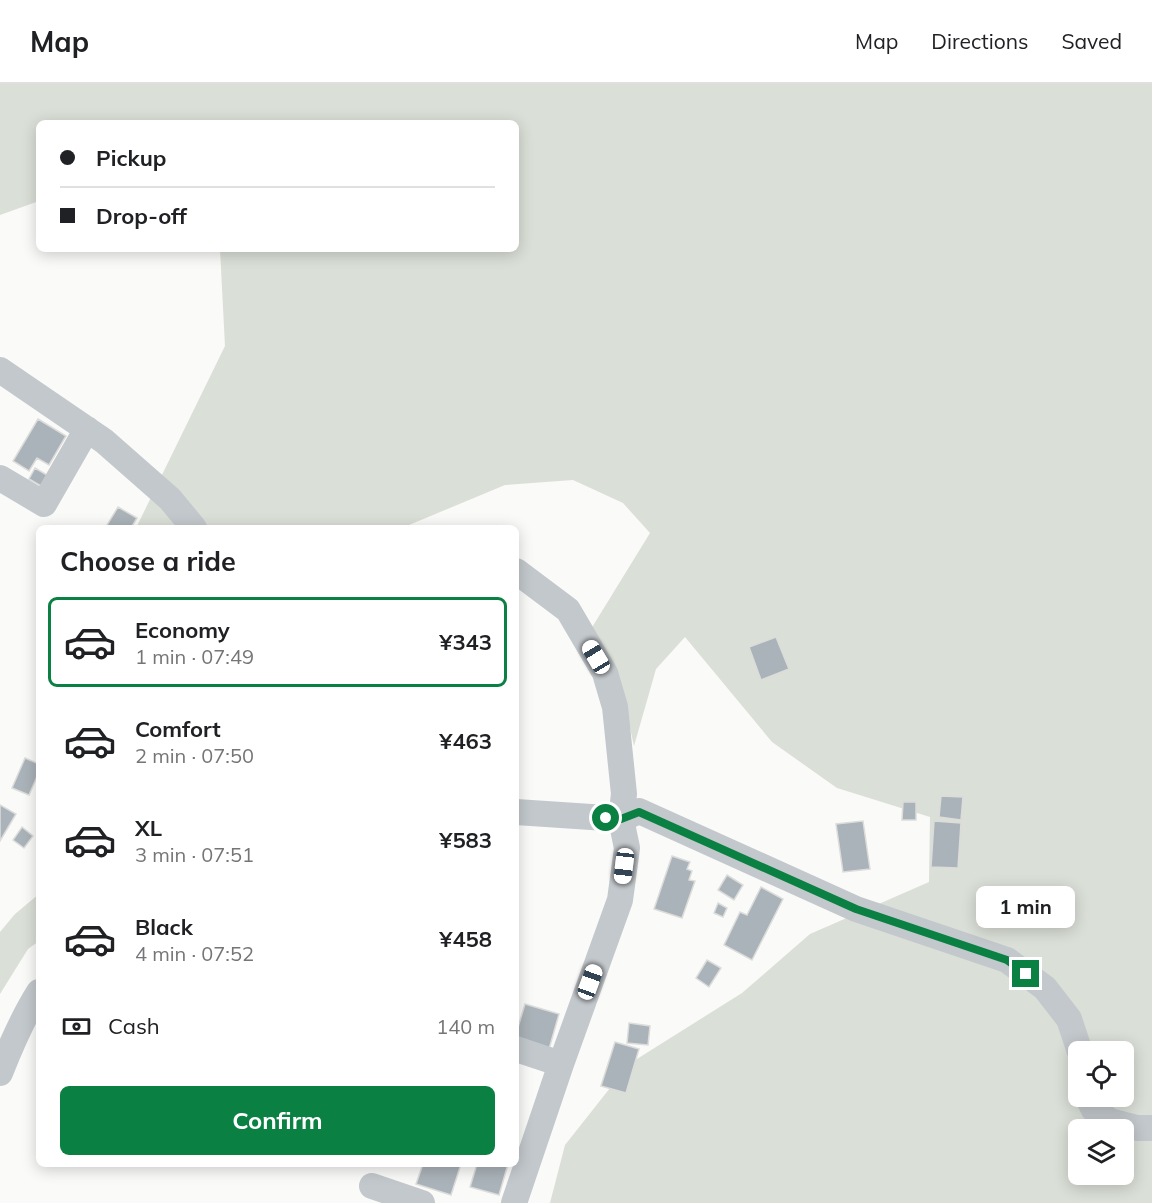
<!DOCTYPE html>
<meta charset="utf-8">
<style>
body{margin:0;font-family:Mulish,sans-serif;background:#f2f2f2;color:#202124;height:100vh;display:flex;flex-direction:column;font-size:22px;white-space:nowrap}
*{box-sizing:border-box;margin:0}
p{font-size:20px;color:#757577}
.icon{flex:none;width:33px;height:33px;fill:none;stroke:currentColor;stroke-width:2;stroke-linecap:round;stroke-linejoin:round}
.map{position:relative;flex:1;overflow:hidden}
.details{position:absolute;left:36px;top:441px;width:483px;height:642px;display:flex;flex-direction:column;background:#fff;border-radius:9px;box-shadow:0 3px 15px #0003}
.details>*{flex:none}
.banner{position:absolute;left:36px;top:36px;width:483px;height:132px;border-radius:9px;box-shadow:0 3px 15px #0003;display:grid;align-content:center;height:132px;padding:0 24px;background:#fff}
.tools{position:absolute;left:1068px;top:957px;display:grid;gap:12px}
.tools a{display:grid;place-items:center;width:66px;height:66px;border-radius:9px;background:#fff;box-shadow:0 3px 15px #0003;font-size:30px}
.end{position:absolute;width:27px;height:27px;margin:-14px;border:8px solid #0b8043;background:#fff;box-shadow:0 0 0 3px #fff}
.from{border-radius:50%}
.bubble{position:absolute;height:42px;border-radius:9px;background:#fff;box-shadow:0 3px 15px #0003;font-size:20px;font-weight:700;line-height:42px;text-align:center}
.car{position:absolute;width:18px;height:36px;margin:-18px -9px;border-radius:8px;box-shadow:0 0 4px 2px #0007;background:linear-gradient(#fff 24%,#345 0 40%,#fff 0 76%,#345 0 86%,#fff 0)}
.banner b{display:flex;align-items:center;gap:21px;height:57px;font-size:22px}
.banner b+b{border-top:2px solid #e0e0e0}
.banner i{width:15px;height:15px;background:#202124}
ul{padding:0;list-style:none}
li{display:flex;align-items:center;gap:18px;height:90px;margin:0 12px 9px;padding:0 12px;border:3px solid transparent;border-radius:9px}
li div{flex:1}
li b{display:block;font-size:22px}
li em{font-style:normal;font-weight:700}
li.on{border-color:#0b8043}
li>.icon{width:54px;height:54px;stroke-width:1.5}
h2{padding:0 24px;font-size:27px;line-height:72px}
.pay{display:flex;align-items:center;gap:15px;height:66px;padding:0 24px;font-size:22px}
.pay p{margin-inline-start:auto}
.cta{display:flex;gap:12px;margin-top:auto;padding:12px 24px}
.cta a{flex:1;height:69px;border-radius:9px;background:#0b8043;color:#fff;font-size:24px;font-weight:700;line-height:69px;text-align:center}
header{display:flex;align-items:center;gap:36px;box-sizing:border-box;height:84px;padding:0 30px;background:#fff;border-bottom:2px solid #e0e0e0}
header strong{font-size:28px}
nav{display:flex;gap:33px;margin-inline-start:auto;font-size:21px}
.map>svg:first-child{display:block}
</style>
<header>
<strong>Map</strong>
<nav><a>Map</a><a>Directions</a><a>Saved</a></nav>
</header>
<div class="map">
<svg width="1152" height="1119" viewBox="0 0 1152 1119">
<rect width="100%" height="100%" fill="#fafaf8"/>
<!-- green -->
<path fill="#dadfd7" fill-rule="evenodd" d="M 0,0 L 1152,0 L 1152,1119 L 550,1119 L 565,1061 L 629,980 L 742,909 L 810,850 L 929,798 L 930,733 L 837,704 L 772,658 L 685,553 L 656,585 L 634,662 L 618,590 L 591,545 L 650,449 L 623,419 L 573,396 L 505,401 L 409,441 L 408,444 L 136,444 L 225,262 L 220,165 L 516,165 L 516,39 L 39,39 L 39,117 L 0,131 ZM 1078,968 L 1124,968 L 1124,1012 L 1078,1012 ZM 1078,1046 L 1124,1046 L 1124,1090 L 1078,1090 Z
M 39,810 L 39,857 L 28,865 L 0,910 L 0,848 L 15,830 Z"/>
<!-- building -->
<path fill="#aab3b9" stroke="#dcdcda" stroke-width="1.5" d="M 38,335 L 66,352 L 49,381 L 37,374 L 29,387 L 13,377 Z
M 35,384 L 47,391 L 41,402 L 29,395 Z
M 118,423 L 137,434 L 131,444 L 111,444 L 107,441 Z
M 776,553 L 789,585 L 761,596 L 749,563 Z
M 25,674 L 39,680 L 39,688 L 29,711 L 12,704 Z
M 941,712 L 963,713 L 961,736 L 939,733 Z
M 903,718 L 916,718 L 916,736 L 902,736 Z
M 0,721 L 16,730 L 0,757 Z
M 863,737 L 870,785 L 843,788 L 836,740 Z
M 934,737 L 961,739 L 958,784 L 931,783 Z
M 22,743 L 33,752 L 24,764 L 13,756 Z
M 672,772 L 690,778 L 687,785 L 692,787 L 689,796 L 695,797 L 682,834 L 654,825 Z
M 727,791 L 743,801 L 734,816 L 718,806 Z
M 761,803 L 783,815 L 752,876 L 724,861 L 740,828 L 747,831 Z
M 718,819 L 727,824 L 723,833 L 714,829 Z
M 707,876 L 721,884 L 709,903 L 696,894 Z
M 525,920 L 559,930 L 549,965 L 516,956 L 516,950 Z
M 629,939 L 650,942 L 648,961 L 627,959 Z
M 615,958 L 639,965 L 626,1009 L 601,1002 Z
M 423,1080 L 461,1080 L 451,1111 L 416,1100 Z
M 477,1080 L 508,1080 L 499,1111 L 470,1103 Z"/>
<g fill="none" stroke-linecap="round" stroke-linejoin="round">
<!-- minor -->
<path stroke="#c3c8cc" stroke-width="26" d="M 0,286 L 104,357 L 170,415 L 194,444
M 0,394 L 44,420 L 87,345
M 516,728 L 621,735 L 639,727 L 856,825 L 1007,876 L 1045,904 L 1069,935 L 1080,968
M 516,965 L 561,980
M 0,989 C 11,961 23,933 39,908
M 1087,1012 L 1094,1026 L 1110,1037 L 1137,1044 L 1152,1044
M 372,1102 L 422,1119
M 514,1119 L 561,980 L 620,816 L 627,764 L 621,735 L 624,710 L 615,623 L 605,589 L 568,526 L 516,487"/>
</g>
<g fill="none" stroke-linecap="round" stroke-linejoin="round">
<!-- route -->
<path stroke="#0b8043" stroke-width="8" d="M 606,734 L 621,735 L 639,728 L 856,825 L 1007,876 L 1026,890"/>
</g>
</svg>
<div class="tools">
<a><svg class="icon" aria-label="locate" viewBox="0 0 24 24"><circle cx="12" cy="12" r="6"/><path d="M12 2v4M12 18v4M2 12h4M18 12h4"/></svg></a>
<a><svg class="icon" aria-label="layers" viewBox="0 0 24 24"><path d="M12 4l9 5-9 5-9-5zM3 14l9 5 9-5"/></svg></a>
</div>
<i class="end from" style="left:606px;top:734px"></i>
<i class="end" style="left:1026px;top:890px"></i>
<div class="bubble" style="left:976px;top:802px;width:99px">1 min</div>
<i class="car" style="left:596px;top:573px;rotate:329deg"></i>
<i class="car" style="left:624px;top:782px;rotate:187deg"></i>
<i class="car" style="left:590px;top:898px;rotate:20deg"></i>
<div class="banner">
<b><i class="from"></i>Pickup</b>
<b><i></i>Drop-off</b>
</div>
<section class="details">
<h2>Choose a ride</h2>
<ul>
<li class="on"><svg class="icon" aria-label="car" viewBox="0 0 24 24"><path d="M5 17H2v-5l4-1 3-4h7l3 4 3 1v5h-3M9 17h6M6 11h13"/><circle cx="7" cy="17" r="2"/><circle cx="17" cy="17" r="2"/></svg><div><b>Economy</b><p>1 min · 07:49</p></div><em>¥343</em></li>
<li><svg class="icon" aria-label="car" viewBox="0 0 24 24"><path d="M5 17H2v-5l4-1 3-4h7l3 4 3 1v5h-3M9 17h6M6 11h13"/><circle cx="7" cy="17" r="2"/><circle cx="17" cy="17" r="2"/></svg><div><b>Comfort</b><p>2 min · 07:50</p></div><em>¥463</em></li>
<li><svg class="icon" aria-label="car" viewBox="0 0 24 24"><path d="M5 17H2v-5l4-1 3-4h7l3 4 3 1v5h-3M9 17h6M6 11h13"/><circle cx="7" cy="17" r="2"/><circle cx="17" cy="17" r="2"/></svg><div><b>XL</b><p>3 min · 07:51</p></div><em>¥583</em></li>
<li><svg class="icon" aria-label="car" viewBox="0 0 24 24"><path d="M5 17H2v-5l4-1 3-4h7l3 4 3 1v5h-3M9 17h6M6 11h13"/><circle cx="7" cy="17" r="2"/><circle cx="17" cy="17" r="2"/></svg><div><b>Black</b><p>4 min · 07:52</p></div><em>¥458</em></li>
</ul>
<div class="pay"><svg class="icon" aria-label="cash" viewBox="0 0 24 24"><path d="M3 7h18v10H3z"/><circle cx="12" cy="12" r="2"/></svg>Cash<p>140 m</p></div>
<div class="cta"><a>Confirm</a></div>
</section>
</div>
